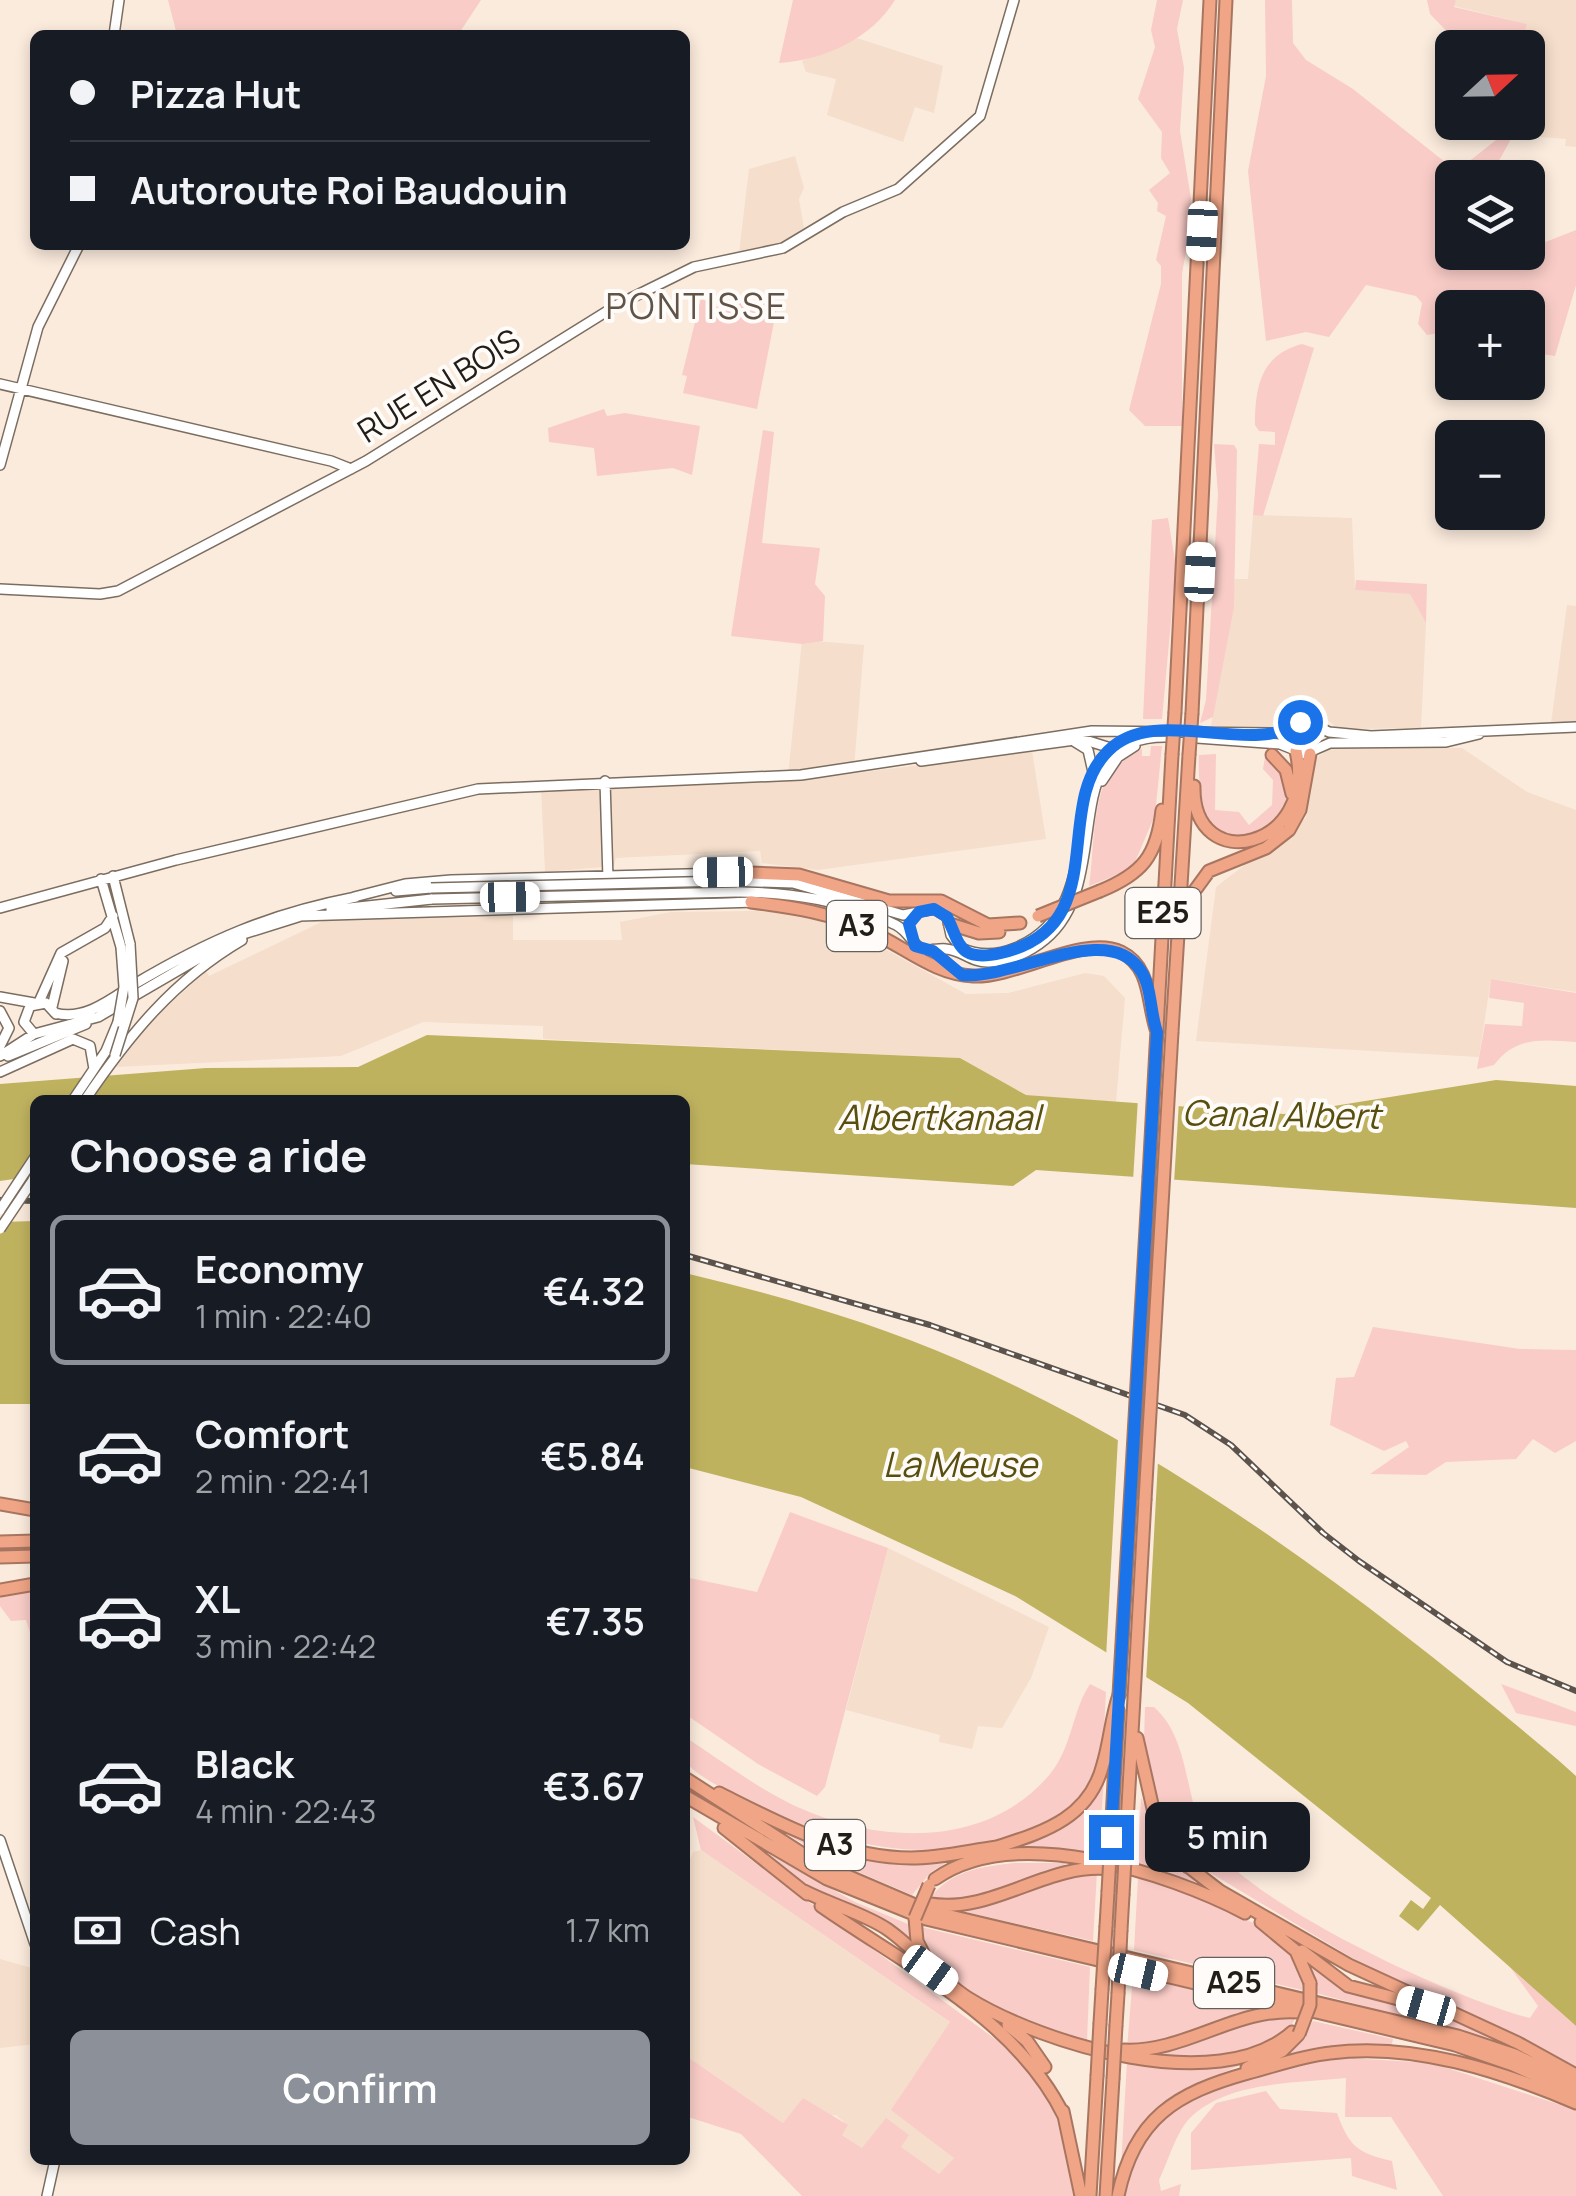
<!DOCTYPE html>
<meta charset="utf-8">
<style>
body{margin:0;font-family:Manrope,sans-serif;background:#20242c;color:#f1f3f6;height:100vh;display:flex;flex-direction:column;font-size:38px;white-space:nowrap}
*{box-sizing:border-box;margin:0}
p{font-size:32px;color:#9ea1a6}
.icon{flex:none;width:55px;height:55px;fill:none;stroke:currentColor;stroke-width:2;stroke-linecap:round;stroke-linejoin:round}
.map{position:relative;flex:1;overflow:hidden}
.sheet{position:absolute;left:30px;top:1095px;width:660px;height:1070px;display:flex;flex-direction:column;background:#171b24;border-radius:15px;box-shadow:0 5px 15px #0003}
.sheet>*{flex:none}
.hud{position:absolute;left:30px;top:30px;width:660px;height:220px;border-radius:15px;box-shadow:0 5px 15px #0003;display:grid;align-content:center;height:220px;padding:0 40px;background:#171b24}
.needle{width:65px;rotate:68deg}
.tools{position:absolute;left:1435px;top:30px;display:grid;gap:20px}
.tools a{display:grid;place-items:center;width:110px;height:110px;border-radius:15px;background:#171b24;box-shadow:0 5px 15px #0003;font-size:50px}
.end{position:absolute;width:45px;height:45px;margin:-22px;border:12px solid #1a73e8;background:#fff;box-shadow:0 0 0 5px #fff}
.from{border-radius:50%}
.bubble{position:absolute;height:70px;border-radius:15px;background:#171b24;box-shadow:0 5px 15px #0003;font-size:32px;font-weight:600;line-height:70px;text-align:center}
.car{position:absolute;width:30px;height:60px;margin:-30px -15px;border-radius:12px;box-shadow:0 0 8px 2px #0007;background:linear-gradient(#fff 24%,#345 0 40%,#fff 0 76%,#345 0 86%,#fff 0)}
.hud b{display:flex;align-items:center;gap:35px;height:95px;font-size:38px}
.hud b+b{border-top:2px solid #363941}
.hud i{width:25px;height:25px;background:#f1f3f6}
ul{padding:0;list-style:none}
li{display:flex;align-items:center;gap:30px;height:150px;margin:0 20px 15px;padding:0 20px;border:5px solid transparent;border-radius:15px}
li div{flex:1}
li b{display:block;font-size:38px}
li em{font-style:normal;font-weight:600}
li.on{border-color:#8c9099}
li>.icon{width:90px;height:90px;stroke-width:1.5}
h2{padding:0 40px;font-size:45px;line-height:120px}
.pay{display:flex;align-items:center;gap:25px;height:110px;padding:0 40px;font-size:38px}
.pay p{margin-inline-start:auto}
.action{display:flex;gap:20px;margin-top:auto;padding:20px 40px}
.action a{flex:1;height:115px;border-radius:15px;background:#8c9099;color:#fff;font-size:40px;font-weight:600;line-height:115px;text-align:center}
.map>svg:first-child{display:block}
</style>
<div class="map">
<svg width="1576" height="2196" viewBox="0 0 1576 2196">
<rect width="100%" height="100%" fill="#fbebdd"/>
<!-- built -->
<path fill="#f5decb" d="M 1456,0 L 1576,0 L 1576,147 L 1565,146 L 1566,139 L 1529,136 L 1511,123 L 1528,122 L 1528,48 L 1520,47 L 1527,24 L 1454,6 Z
M 857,38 L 943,66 L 934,113 L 915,107 L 903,142 L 827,115 L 836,79 L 806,72 L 802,61 Z
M 795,156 L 804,188 L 799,199 L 804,228 L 780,243 L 739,253 L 749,169 Z
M 1253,515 L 1352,518 L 1355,590 L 1410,593 L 1426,623 L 1421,728 L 1339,729 L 1318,713 L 1296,711 L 1279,727 L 1211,726 L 1235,579 L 1248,579 Z
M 1567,605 L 1576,606 L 1576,722 L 1551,723 Z
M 802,640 L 864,645 L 854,768 L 788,776 Z
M 1332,747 L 1462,748 L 1527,792 L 1576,810 L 1576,992 L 1491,979 L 1479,1057 L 1196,1041 L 1216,887 L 1306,818 L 1315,759 Z
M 1032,751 L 1046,839 L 818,870 L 762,863 L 760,851 L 616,858 L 614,866 L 545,872 L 541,787 L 615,789 L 801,780 Z
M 754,911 L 793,913 L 856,933 L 966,994 L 1008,993 L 1085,973 L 1104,976 L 1125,998 L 1116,1102 L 1026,1095 L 960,1058 L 543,1039 L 543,1026 L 511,1025 L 423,1022 L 341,1056 L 115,1067 L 149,1023 L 206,971 L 209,976 L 332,917 L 513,914 L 513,940 L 622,940 L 620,922 L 671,912 Z
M 888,1548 L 1049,1627 L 1031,1678 L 1002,1728 L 978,1726 L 972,1749 L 939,1742 L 940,1735 L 846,1710 Z
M 701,1850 L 951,2023 L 954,2158 L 940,2175 L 900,2147 L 863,2149 L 841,2134 L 847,2125 L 836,2115 L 783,2123 L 685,2055 L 685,1872 L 693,1852 Z
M 0,1959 L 35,1969 L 35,2044 L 0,2048 Z"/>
<!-- green -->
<path fill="#f9ccc7" d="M 168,0 L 481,0 L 458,35 L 177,35 Z
M 793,0 L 895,0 C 871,39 824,60 779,63 Z
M 1157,0 L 1183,0 L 1177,29 L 1184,68 L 1180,131 L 1193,211 L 1182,274 L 1182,426 L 1145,426 L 1129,410 L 1161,284 L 1161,266 L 1156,260 L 1166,216 L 1157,211 L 1158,203 L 1149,190 L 1170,173 L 1161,158 L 1162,132 L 1138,99 L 1155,47 L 1151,30 Z
M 1265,0 L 1292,0 L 1293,43 L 1306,60 L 1353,89 L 1450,166 L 1467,163 L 1501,136 L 1501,129 L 1486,130 L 1475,140 L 1474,123 L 1511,123 L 1516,130 L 1490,177 L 1452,178 L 1452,252 L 1510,256 L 1576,230 L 1576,285 L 1555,356 L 1528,352 L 1528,308 L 1452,308 L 1452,331 L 1427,335 L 1418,324 L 1422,303 L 1416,296 L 1366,285 L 1329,337 L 1306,332 L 1266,341 L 1248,171 L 1266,76 Z
M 1427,0 L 1456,0 L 1454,7 L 1527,24 L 1520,47 L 1462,47 L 1430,14 Z
M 735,297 L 760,302 L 769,298 L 777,307 L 757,409 L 683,393 L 687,376 L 682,375 L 701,298 L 725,312 Z
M 1302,344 L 1314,348 L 1263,516 L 1253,515 L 1259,444 L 1275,445 L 1275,432 L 1259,431 L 1255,425 C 1255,386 1261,355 1302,344 Z
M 604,409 L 607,416 L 625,413 L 700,426 L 692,475 L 673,468 L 597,476 L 594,448 L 549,442 L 548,428 Z
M 763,430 L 774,432 L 762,543 L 820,548 L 815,584 L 825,596 L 823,641 L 802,644 L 731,636 Z
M 1214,444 L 1234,445 L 1237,450 L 1234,607 L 1213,717 L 1200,723 L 1206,700 L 1218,494 Z
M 1168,518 L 1176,566 L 1162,719 L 1143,719 L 1152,520 Z
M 1356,580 L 1427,584 L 1426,623 L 1410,594 L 1355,590 Z
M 1151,746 L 1162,746 L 1155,815 L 1135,862 L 1127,871 L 1089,886 C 1096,845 1088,758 1142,749 L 1142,756 L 1150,756 Z
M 1216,754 L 1215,810 L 1239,812 L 1249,825 L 1272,805 L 1273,780 L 1263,769 L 1265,757 C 1343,800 1192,918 1199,755 Z
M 1491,979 L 1576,993 L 1576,1042 C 1542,1040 1516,1036 1494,1065 L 1477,1069 L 1485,1024 L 1522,1026 L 1524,1003 L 1489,998 Z
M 1373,1327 L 1520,1349 L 1576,1350 L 1576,1441 L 1555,1453 L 1533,1439 L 1516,1459 L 1446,1462 L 1426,1475 L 1370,1474 L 1409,1447 L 1406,1441 L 1384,1451 L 1330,1425 L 1336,1378 L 1354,1377 Z
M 790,1512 L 888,1548 L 825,1787 L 817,1796 L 758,1764 L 685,1714 L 685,1577 L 757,1592 Z
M 35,1588 L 35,1648 L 26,1620 L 11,1621 L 0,1606 L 0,1594 Z
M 1090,1684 L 1106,1692 C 1104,1728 1104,1763 1084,1794 C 1066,1821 1035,1831 1006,1839 C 915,1863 840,1845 757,1805 C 732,1793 705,1782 685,1762 L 685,1737 C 719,1759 753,1785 789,1803 C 873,1844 986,1851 1050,1774 C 1072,1748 1072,1711 1090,1684 Z
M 1501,1684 L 1576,1712 L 1576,1726 L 1516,1713 Z
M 1145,1707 L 1154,1707 C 1191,1740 1183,1797 1207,1838 C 1245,1903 1455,1999 1530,2018 L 1538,2006 L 1510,1967 L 1576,2026 L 1576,2069 L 1374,1971 L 1199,1866 L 1169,1829 L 1153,1790 L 1144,1741 Z
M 1104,1780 L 1098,1857 L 1012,1851 L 1073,1820 Z
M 1141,1797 L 1161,1840 L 1196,1882 L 1138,1865 Z
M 755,1815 L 819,1844 L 951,1860 L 931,1872 L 912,1895 L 828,1859 Z
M 693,1817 L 1025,2061 L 1059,2113 L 1077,2196 L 802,2196 L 741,2134 L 685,2116 L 685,2055 L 783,2123 L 803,2098 L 848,2125 L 842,2135 L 862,2148 L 886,2118 L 909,2135 L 901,2147 L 939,2174 L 954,2158 L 891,2110 L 950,2022 L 701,1850 Z
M 761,1850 L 855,1902 L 908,1924 L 911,1945 L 806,1886 Z
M 1014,1863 L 1065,1863 L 1063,1869 L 986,1897 L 928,1901 C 949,1871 979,1867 1014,1863 Z
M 1097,1871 L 1093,1941 L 957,1910 L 1069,1874 Z
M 1138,1878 C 1181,1887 1314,1933 1302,1990 L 1134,1950 Z
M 921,1927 L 1090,1967 L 1087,2041 C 1026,2030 933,1994 921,1927 Z
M 1310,1964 C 1366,2011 1452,2003 1511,2046 L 1316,1993 Z
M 1133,1976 L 1269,2008 L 1158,2043 L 1127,2048 Z
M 1296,2015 C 1286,2056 1188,2061 1155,2053 L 1248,2018 Z
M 1313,2021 L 1393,2039 L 1391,2048 L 1276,2059 L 1301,2039 Z
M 1348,2058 L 1432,2063 L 1576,2110 L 1576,2196 L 1443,2196 L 1391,2117 L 1345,2117 L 1346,2078 C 1298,2083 1227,2081 1190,2118 C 1176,2132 1168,2162 1159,2180 L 1161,2191 L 1181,2184 L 1179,2196 L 1124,2196 C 1130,2171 1137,2146 1155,2126 C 1196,2081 1289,2063 1348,2058 Z
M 1251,2060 C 1186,2090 1153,2100 1121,2167 L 1127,2061 L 1215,2064 Z
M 1266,2091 L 1280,2109 L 1337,2113 C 1349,2146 1357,2153 1392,2161 L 1397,2190 L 1352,2176 L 1351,2158 L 1191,2170 L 1191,2133 L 1216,2103 Z"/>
<!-- water -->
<path fill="#bfb25f" d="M 427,1035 L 960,1058 L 1026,1095 L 1284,1114 L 1496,1080 L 1576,1086 L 1576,1208 L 1036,1170 L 1013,1186 L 685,1164 L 685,1100 L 35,1100 L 35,1176 L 0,1181 L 0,1084 L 206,1068 L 358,1067 Z
M 35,1221 L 35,1404 L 0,1404 L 0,1222 Z
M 685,1273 C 778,1295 872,1322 959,1360 C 1180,1456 1374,1605 1557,1759 L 1576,1776 L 1576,2026 L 1440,1905 L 1418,1931 L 1399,1916 L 1411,1900 L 1423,1909 L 1431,1898 L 1188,1703 L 1015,1596 L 801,1497 L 685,1467 Z"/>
<!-- pier -->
<path fill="#fbebdd" d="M 1138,1098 L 1179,1101 L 1174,1183 L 1133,1181 Z
M 1118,1438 L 1158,1461 L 1146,1682 L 1106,1658 Z"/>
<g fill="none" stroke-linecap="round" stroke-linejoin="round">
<!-- secondary casing -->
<g stroke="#7b6d60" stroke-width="12">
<path id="secondary" d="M 114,35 L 119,0
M 0,384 L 331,461 L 351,469
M 0,465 L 38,327 L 79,245
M 0,589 L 100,594 L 118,591 L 366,461 L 617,305 L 694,267 L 783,248 L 843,212 L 898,189 L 980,116 L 1014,0
M 1197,738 L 1280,744 L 1305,754 L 1330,743 L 1446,742 L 1479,734
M 1075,742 L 1088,750 L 1093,772
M 921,761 L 1082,739 L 1117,750
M 605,781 L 608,879
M 1102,781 L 1118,757 L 1135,746
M 113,876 L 130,944
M 101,879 L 121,947
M 726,881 L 793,883 L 903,915 L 934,909 L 947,917 L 951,935 L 961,948 C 979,956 996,956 1015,948 C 1072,925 1076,870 1084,816
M 396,891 L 431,888
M 737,892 C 789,892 849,901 896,925 C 909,932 911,943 923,950 C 931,951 938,948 946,949 C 962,950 972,963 989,962 C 1007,961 1025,954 1039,944 C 1122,887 1047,735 1167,737
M 354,897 L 405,884 L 451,880 L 726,873
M 0,908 L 176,860 L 478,789 L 801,775 L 1092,731 L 1274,733 L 1304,720 L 1329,732 L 1371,736 L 1576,727
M 331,910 L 432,899
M 299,916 L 756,902
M 0,997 L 34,1003
M 39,1002 L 61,953 L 105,928 L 113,916
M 52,1007 L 63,961
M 0,1011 L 9,1028 L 0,1046
M 55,1013 C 84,1021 110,1000 133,985 C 209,940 269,914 356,897
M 34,1034 L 24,1022 L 30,1006 L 46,1003 L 56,1014
M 0,1056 L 34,1034 L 98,1017 L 237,936 L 301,916
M 8,1056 L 86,1024
M 0,1072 L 73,1039 L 90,1046 L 94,1069
M 73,1100 L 106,1051 L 118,1022
M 85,1100 C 129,1035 174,980 242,940
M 0,1840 L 35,1944
M 47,2196 L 55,2160"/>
</g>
<!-- highway casing -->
<g stroke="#a87560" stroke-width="15">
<path id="highway" d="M 1175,712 L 1210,0
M 1192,713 L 1226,0
M 1272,755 L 1286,770 L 1292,794
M 1194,786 C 1192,878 1318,849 1296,751
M 723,872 L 799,875 L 889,901 L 941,901 L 988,925 L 1020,923
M 1100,891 C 1142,874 1157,856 1162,810
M 751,902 C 792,907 832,913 869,931 C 904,946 933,974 973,976 C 1017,978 1083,934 1121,952 C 1152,967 1147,1004 1157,1032
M 1182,908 L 1209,871 L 1266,848 L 1289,830 L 1300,810 L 1310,754
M 950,924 L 979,933 L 999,932
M 933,951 L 952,970
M 1172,1032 L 1189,755
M 1149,1176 L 1172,755
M 0,1504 L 35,1510
M 0,1542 L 35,1541
M 0,1557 L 35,1556
M 0,1590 L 35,1584
M 1137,1738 L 1154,1813 L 1188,1867
M 685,1778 L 817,1863 L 929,1911 L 1458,2036 L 1515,2055 L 1576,2084
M 719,1793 C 779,1823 842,1858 911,1858 C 940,1858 968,1851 997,1847
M 685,1796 L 827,1879 L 926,1919 L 1455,2045 L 1513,2065 L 1576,2094
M 724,1828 L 807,1894
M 1111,1837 L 1118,1710
M 1126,1841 L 1145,1500
M 991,1849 C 1039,1833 1089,1821 1103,1764 C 1110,1741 1111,1718 1119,1695
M 1185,1864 L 1220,1891 L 1349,1965 L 1518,2043 L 1576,2075
M 935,1879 C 1015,1822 1168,1873 1245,1913
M 804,1891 C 831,1905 863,1913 887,1929 C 916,1949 938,1979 968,1998 C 1042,2044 1218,2098 1292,2032
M 930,1904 C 994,1914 1047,1862 1110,1869
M 821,1906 C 907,1966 1017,2019 1064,2116
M 915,1918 L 917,1941 L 927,1961
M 1261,1922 L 1296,1951 L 1310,1983
M 1106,1926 L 1108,1892
M 1121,1930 L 1123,1895
M 1302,1951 L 1348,1986 L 1410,2002
M 1100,2023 L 1102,1990
M 1008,2025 L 1027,2041 L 1045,2067
M 1116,2025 L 1118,1994
M 1124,2050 C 1185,2053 1236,2007 1299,2012
M 1247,2068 L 1282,2051 L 1298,2035
M 1063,2111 L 1081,2196
M 1090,2196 L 1097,2076
M 1106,2196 L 1113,2079
M 1118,2196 C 1134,2118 1176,2093 1248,2073 C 1275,2066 1302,2056 1330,2053 C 1413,2042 1501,2071 1576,2103"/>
</g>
<!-- secondary -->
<use href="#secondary" stroke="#fff" stroke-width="9"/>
<!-- highway -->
<use href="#highway" stroke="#efa586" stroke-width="11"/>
<!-- rail casing -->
<g stroke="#5c534c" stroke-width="6">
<path id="rail" d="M 0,1200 L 35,1201
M 685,1255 L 930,1325 L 1185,1415 L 1231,1445 L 1323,1533 L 1359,1561 L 1507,1662 L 1576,1691"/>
</g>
<!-- rail -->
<use href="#rail" stroke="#fefbf8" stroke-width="2.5" stroke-dasharray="8" stroke-linecap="butt"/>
<!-- secondary-bridge casing -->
<g stroke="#7b6d60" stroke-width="12" stroke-linecap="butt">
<path id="secondary-bridge" d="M 431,888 L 726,881
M 432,899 L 737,892
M 118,1022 L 124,987 L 121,947
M 115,1055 L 133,998 L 130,944
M 0,1210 L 35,1157
M 0,1229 L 33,1180"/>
</g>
<!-- highway-bridge casing -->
<g stroke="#a87560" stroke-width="15" stroke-linecap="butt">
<path id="highway-bridge" d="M 1172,755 L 1175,712
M 1189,755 L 1192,713
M 1038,916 L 1100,891
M 1145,1500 L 1172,1032
M 1119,1695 L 1149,1176
M 1108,1892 L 1111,1837
M 1123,1895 L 1126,1841
M 915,1918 L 929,1885
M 1102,1990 L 1106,1926
M 1118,1994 L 1121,1930
M 1299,2034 L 1310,2005 L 1310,1983
M 1097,2076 L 1100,2023
M 1113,2079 L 1116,2025"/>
</g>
<!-- secondary-bridge -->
<use href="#secondary-bridge" stroke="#fff" stroke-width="9"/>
<!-- highway-bridge -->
<use href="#highway-bridge" stroke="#efa586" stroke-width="11"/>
</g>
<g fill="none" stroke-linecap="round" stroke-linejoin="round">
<!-- route -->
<path stroke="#1a73e8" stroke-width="12" d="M 1111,1837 L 1157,1032 C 1150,1012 1152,988 1141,971 C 1109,919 1014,980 962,975 L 933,951 L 915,946 L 909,924 L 919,912 L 934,909 L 947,917 C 960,943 958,963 1001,953 C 1114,927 1051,807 1108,751 C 1155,703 1252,758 1300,722"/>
</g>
<g text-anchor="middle" stroke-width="8" stroke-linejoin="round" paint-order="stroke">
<!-- shield labels -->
<g fill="#fefbf8" stroke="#65605b" stroke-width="2.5">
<rect x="1125.5" y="888" width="75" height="50" rx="8"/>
<rect x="827" y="901" width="60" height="50" rx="8"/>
<rect x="805" y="1820" width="60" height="50" rx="8"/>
<rect x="1194" y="1958" width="80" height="50" rx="8"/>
</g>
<g font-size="30" font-weight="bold" fill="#231d18">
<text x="1163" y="923">E25</text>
<text x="857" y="936">A3</text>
<text x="835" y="1855">A3</text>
<text x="1234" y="1993">A25</text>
</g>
<!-- street labels -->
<g font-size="32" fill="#231d18" stroke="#fefbf8">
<text transform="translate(439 386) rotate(-32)" y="11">RUE EN BOIS</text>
</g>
<!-- neighbourhood labels -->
<g font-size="35" letter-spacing="2.5" fill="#605347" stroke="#fefbf8">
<text x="697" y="319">PONTISSE</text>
</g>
<!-- water labels -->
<g font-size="35" font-style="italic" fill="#584e0d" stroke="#fefbf8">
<text transform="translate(1281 1115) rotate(1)" y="12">Canal Albert</text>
<text x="939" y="1130">Albertkanaal</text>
<text x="960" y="1477">La Meuse</text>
</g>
</g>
</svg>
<div class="tools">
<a><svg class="needle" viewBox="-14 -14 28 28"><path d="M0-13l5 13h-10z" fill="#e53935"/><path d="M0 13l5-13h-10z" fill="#9ea1a6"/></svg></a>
<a><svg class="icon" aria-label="layers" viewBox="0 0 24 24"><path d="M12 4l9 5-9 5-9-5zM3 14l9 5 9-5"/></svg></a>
<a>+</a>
<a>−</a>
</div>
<i class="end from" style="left:1300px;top:722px"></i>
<i class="end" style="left:1111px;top:1837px"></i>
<div class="bubble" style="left:1145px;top:1802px;width:165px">5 min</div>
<i class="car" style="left:1202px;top:231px;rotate:183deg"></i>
<i class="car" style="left:1200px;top:572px;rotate:3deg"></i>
<i class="car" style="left:723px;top:872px;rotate:269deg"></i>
<i class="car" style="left:510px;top:897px;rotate:89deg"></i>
<i class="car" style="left:930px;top:1970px;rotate:126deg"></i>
<i class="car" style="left:1138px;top:1972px;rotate:103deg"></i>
<i class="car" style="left:1426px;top:2006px;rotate:286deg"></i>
<div class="hud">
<b><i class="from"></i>Pizza Hut</b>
<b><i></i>Autoroute Roi Baudouin</b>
</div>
<section class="sheet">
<h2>Choose a ride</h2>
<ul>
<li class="on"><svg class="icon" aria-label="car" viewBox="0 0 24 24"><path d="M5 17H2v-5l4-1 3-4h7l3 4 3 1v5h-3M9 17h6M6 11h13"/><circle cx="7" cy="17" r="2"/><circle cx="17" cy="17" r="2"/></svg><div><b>Economy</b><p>1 min · 22:40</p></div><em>€4.32</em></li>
<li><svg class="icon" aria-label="car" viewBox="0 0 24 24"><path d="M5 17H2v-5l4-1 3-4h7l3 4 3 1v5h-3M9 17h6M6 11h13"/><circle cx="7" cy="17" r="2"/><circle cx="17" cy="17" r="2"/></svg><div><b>Comfort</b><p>2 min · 22:41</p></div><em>€5.84</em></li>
<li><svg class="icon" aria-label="car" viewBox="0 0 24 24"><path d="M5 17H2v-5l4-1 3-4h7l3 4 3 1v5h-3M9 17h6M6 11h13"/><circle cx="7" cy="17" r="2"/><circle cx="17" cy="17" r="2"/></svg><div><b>XL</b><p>3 min · 22:42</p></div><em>€7.35</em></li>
<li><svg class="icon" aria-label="car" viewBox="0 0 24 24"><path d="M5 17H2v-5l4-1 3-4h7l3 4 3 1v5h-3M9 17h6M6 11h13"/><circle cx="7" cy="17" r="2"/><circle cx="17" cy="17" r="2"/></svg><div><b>Black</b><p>4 min · 22:43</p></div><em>€3.67</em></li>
</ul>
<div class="pay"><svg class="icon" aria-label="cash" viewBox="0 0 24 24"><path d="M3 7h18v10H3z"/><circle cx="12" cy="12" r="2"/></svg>Cash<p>1.7 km</p></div>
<div class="action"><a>Confirm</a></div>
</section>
</div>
